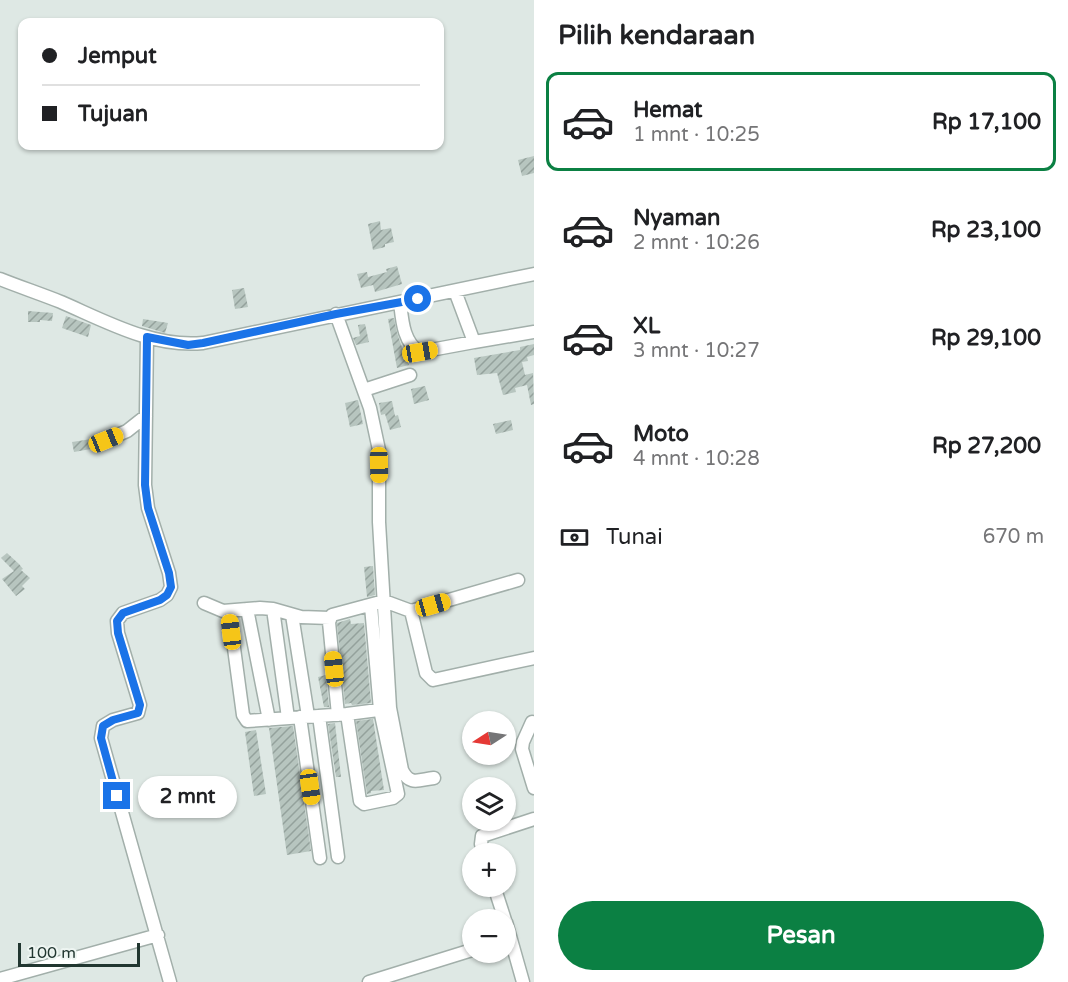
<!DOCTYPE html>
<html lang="id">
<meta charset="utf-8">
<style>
body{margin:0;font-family:"Varela Round",sans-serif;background:#f6f6f6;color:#202124;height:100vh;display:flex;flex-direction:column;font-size:22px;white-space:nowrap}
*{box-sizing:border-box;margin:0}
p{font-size:20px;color:#757577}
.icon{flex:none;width:33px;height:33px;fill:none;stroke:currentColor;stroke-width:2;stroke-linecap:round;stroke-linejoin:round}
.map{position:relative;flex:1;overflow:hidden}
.drawer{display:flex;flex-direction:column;background:#fff;width:534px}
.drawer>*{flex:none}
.hud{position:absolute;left:18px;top:18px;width:426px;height:132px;border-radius:12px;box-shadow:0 2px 4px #0004;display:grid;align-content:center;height:132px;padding:0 24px;background:#fff}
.needle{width:39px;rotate:258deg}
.buttons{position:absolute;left:462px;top:711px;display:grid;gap:12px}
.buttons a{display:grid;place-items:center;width:54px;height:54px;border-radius:50%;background:#fff;box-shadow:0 2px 4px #0004;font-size:30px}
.scale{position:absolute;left:18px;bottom:15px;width:122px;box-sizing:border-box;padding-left:6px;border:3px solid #213630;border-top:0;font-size:16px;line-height:21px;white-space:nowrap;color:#213630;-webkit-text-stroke:4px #eef5f2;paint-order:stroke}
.end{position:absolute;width:27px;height:27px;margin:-14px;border:8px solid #1a73e8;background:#fff;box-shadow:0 0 0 3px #fff}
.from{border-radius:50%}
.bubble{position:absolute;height:42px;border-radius:21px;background:#fff;box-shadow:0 2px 4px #0004;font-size:20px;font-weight:700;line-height:42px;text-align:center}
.car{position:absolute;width:18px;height:36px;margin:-18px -9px;border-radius:8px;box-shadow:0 0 4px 2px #0007;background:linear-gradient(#f5c518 24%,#345 0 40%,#f5c518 0 76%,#345 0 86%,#f5c518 0)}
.hud b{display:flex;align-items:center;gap:21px;height:57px;font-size:22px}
.hud b+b{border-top:2px solid #e0e0e0}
.hud i{width:15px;height:15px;background:#202124}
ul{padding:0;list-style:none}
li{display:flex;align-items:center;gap:18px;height:99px;margin:0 12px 9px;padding:0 12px;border:3px solid transparent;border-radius:12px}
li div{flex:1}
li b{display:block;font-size:22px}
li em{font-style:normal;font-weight:700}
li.selected{border-color:#0b8043}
li>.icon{width:54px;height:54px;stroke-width:1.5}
h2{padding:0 24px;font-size:27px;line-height:72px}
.pay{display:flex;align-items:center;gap:15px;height:66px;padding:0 24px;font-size:22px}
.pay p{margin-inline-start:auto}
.cta{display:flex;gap:12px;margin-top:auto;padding:12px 24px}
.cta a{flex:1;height:69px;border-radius:36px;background:#0b8043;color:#fff;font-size:24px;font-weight:700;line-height:69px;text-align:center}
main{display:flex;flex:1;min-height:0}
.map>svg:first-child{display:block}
</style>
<main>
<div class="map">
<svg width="534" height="982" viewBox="0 0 534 982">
<defs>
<pattern id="building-hatch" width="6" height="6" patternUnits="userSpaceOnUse" patternTransform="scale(1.5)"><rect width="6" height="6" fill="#b7c5bf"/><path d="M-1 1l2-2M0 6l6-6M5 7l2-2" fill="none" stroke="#94a19c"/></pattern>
</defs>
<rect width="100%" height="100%" fill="#dee8e4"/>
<!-- building -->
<path fill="url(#building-hatch)" d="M 534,156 L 534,173 L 522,176 L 518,160 Z
M 380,221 L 381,230 L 391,228 L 394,242 L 385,244 L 385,247 L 373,250 L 368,224 Z
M 397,266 L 402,284 L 375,292 L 373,285 L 361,288 L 357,274 L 367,272 L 368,277 L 387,272 L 386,269 Z
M 244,288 L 248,307 L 235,309 L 232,290 Z
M 28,311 L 53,313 L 52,321 L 40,320 L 40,322 L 28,322 Z
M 66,316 L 91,325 L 88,337 L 62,328 Z
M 394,318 L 397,333 L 403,350 L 405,350 L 409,365 L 397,368 L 388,319 Z
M 143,319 L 168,323 L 165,333 L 142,326 Z
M 365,324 L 369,342 L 356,345 L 353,338 L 360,336 L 358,325 Z
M 534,344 L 534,355 L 527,357 L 528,361 L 522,362 L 525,375 L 533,373 L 534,404 L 531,405 L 527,385 L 515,388 L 516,392 L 503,395 L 497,373 L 477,375 L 474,358 L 520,350 L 520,347 Z
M 425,386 L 429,400 L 414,404 L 411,389 Z
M 358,400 L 363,424 L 350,427 L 345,403 Z
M 392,401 L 395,416 L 398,415 L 401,427 L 390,430 L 385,414 L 381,415 L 379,403 Z
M 511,420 L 513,430 L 496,434 L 493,424 Z
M 98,438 L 99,444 L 102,447 L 74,452 L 72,442 Z
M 7,553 L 19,564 L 23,569 L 21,570 L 30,578 L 22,586 L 25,589 L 16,596 L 2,579 L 14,571 L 1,558 Z
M 373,566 L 375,595 L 367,597 L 364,567 Z
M 350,619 L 351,624 L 364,623 L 371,703 L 352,705 L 351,703 L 345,704 L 337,623 Z
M 326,675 L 329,707 L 324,707 L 318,677 Z
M 373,719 L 384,790 L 371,791 L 371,793 L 367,794 L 356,721 Z
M 335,723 L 341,777 L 336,777 L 328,724 Z
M 293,726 L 311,851 L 287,855 L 269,728 Z
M 256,730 L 266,794 L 254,796 L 245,732 Z"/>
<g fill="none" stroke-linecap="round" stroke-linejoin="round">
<!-- minor casing -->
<g stroke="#a2afaa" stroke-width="15">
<path id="minor" d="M 0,279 C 20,287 41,294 61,302 C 105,321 153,348 203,343 L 534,274
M 400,302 C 402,319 403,343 420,352 L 474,342 L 455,291
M 336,314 L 370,408 L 379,450 L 379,522 L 390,708 L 402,770 C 410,786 418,780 434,778
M 147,337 L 145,485 L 148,508 L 169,573 L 171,587 L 167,595 L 160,600 L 123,613 L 117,621 L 118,633 L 140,705 L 138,713 L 113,720 L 103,726 L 101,738 L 170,982
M 474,342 L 534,332
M 364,390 L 410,375
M 106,440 L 127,431 L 146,416
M 204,603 L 223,611 L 260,608 L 273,609 L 301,617 L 330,618
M 247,609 L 269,720
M 273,609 L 288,718
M 229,611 L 243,715 L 247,721 L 347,714 L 386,709
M 411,611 L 518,580
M 292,615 L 308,716
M 347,714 L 360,801 L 364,804 L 393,798 L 398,794 L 380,710 L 371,606
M 338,715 L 329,622 L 332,615 L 384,601 L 411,611 L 426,673 L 433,680 L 534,658
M 319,716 L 338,857
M 300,717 L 320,858
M 532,722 L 523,742 L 522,749 L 534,788
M 484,854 L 481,844 L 482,836 L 534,819
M 494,886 L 505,920
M 506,922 L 523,982
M 0,979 L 158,935
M 369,982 L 472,950"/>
</g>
<!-- minor -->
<use href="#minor" stroke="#fff" stroke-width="12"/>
</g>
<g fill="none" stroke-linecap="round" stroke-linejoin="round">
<!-- route -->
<path stroke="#1a73e8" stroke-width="8" d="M 117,796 L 101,738 L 103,726 L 113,720 L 138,713 L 140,705 L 118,633 L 117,621 L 123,613 L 160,600 L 167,595 L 171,587 L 169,573 L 148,508 L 145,485 L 147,337 L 188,345 L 203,343 L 336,314 L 418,299"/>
</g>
</svg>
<div class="buttons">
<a><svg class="needle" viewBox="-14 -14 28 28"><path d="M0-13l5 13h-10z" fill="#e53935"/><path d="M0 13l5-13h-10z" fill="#757577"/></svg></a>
<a><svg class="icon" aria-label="layers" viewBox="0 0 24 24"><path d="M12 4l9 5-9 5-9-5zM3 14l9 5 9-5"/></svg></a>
<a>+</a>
<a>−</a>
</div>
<div class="scale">100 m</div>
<i class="end from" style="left:418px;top:299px"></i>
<i class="end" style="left:117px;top:796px"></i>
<div class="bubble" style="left:138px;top:776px;width:99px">2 mnt</div>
<i class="car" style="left:420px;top:352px;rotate:80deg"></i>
<i class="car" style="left:106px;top:440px;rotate:68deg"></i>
<i class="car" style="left:379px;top:465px;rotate:179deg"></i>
<i class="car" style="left:433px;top:605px;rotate:74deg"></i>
<i class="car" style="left:231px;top:632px;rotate:353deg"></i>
<i class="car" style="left:334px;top:669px;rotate:354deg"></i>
<i class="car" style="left:310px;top:787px;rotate:172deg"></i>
<div class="hud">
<b><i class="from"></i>Jemput</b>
<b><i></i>Tujuan</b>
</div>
</div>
<section class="drawer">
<h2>Pilih kendaraan</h2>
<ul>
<li class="selected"><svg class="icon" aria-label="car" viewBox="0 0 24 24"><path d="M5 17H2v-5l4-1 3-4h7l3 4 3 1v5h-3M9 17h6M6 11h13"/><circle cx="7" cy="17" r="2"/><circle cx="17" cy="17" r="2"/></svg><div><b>Hemat</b><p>1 mnt · 10:25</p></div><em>Rp 17,100</em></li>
<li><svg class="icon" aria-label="car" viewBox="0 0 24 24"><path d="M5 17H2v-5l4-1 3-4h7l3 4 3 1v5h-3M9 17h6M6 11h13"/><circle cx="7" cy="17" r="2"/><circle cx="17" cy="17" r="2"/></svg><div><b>Nyaman</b><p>2 mnt · 10:26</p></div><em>Rp 23,100</em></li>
<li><svg class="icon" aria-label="car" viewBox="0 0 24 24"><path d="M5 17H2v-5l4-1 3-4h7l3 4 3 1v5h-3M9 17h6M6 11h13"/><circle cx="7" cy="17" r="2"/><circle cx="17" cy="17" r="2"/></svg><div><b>XL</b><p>3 mnt · 10:27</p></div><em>Rp 29,100</em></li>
<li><svg class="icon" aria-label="car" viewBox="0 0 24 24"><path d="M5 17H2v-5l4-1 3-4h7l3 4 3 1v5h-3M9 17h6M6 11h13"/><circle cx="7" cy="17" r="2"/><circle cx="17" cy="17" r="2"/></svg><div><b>Moto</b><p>4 mnt · 10:28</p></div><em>Rp 27,200</em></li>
</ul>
<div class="pay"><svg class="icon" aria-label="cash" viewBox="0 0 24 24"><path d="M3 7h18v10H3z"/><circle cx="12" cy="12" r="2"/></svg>Tunai<p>670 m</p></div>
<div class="cta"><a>Pesan</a></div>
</section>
</main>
